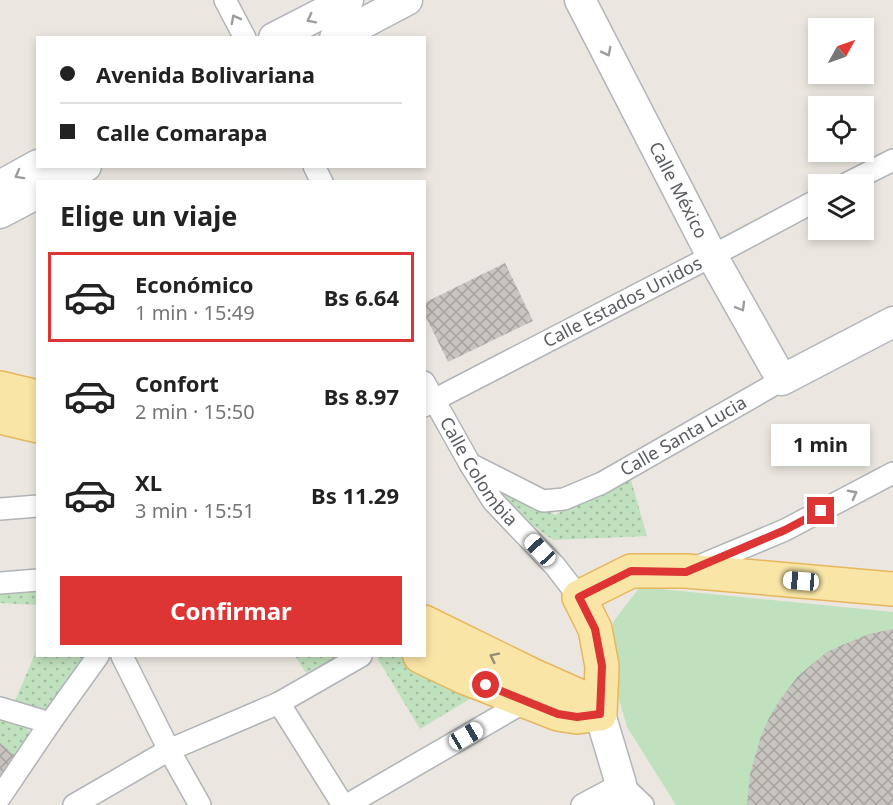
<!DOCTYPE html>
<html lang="es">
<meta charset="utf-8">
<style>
body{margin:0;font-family:"Noto Sans",sans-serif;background:#f2f2f2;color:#222;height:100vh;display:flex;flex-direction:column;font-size:22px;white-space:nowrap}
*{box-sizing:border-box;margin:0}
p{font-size:20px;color:#767676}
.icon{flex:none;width:33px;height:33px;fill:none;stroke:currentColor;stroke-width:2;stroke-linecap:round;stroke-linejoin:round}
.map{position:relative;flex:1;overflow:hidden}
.details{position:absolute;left:36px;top:180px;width:390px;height:477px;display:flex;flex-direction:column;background:#fff;border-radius:0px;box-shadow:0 3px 9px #0003}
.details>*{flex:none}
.guide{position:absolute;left:36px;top:36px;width:390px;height:132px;border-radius:0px;box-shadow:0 3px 9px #0003;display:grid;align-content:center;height:132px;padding:0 24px;background:#fff}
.needle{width:39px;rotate:50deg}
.buttons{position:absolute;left:808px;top:18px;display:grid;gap:12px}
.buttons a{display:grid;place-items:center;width:66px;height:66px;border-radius:0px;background:#fff;box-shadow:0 3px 9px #0003;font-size:30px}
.end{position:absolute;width:27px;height:27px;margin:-14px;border:8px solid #dd3434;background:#fff;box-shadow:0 0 0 3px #fff}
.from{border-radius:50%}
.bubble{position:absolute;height:42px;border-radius:0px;background:#fff;box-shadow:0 3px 9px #0003;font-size:20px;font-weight:700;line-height:42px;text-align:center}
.car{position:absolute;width:18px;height:36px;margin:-18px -9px;border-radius:8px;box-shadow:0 0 4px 2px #0007;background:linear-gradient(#fff 24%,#345 0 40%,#fff 0 76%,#345 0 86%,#fff 0)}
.guide b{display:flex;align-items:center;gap:21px;height:57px;font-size:22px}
.guide b+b{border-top:2px solid #e0e0e0}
.guide i{width:15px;height:15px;background:#222}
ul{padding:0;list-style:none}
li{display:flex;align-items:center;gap:18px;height:90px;margin:0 12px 9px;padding:0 12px;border:3px solid transparent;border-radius:0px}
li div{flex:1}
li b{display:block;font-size:22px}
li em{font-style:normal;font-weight:700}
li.on{border-color:#dd3434}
li>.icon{width:54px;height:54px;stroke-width:1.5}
h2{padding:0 24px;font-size:27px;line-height:72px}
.cta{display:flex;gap:12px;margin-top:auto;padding:12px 24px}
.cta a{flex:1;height:69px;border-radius:0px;background:#dd3434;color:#fff;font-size:24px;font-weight:700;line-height:69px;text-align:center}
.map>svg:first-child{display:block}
</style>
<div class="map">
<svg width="893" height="805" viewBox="0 0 893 805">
<defs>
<pattern id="grass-dots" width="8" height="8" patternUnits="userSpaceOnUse" patternTransform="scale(1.5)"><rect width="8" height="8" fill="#c0e1bd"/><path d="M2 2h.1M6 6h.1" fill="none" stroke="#9fba9d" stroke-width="1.8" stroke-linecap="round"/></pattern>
<pattern id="building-cross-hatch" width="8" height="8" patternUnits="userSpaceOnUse" patternTransform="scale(1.5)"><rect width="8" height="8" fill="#c8c4bf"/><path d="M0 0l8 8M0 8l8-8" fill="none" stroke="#a5a29f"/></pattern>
</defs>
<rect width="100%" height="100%" fill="#ebe7e0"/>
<!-- grass -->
<path fill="url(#grass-dots)" d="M 629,473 L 647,536 L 553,540 L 507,506 L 495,482 L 534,501 L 555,515 Z
M 0,589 L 37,589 L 37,605 L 0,603 Z
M 37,649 L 38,656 L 87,656 L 49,709 L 40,711 L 13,706 Z
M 295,656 L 339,656 L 306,673 Z
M 376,656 L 412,656 L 478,694 L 420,729 Z
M 0,717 L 27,724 L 30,736 L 0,779 Z"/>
<!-- pitch -->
<path fill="#c0e1bd" d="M 640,587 L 893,612 L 893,805 L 676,805 L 627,727 L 612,675 L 613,622 Z"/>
<!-- building -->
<path fill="url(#building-cross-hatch)" d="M 505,263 L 533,321 L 448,362 L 424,313 L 424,303 Z
M 893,629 L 893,805 L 747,805 L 750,774 L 761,736 L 769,718 L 779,701 L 798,676 L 827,652 L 840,646 L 869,634 Z
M 0,743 L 17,757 L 0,779 Z"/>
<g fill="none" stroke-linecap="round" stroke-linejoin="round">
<!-- street casing -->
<g stroke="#b0b3b7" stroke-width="24">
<g id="street">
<path d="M 225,0 L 245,38"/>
<path d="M 314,166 L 322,182"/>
<path d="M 846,184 L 893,160"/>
<path id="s1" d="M 424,382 L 470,464 L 493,501 L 555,566 L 579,597"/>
<path id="s2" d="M 424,406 L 434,400 L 712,256 L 819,199"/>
<path id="s3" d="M 470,464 L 543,501 L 564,499 L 602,483 L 782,380"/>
<path d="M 0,509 L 38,506"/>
<path d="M 692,569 L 785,530 L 893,473"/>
<path d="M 0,583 L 38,580"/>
<path d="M 122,656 L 169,750 L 200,805"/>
<path d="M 279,703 L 343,805"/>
<path d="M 0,708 L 50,723"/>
<path d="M 0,797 L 50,723 L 98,656"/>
<path d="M 74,805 L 169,750 L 279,703 L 361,656"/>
<path d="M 347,805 L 526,701 L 527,696"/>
<path d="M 582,805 L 621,784 L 643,805"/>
</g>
</g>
<!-- secondary casing -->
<g stroke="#b2b5ba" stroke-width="33">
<g id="secondary">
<path id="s4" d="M 580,0 L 712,256 L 782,380 L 893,322"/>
<path d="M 274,38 L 348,0"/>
<path d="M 335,38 L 407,0"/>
<path d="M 58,182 L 86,166"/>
<path d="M 0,186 L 38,165"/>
<path d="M 0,213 L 38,193"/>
<path d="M 600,714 L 621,784 L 619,805"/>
</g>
</g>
<!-- primary casing -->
<g stroke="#e7b65c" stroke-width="36">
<path id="primary" d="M 0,388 L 38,397
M 0,417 L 38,426
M 424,622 L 532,675 L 577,695 L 600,714
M 420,656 L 466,678 L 558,714 L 577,717 L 600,714
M 600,714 L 602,666 L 595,629 L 579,597 L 631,571 L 686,571 L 893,589"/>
</g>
<!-- street -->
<use href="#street" stroke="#fff" stroke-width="21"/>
<!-- secondary -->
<use href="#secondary" stroke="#fff" stroke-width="30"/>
<!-- primary -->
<use href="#primary" stroke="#f9e5a6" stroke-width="33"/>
</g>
<!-- one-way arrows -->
<defs><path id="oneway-chevron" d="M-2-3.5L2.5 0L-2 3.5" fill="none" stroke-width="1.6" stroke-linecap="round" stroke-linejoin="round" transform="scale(1.5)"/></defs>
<g stroke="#9b9da0">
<use href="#oneway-chevron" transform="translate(235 19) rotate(-118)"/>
<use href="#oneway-chevron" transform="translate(311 19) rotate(153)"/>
<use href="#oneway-chevron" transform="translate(607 52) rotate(63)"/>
<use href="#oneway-chevron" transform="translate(19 175) rotate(151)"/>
<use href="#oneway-chevron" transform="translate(741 307) rotate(60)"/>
<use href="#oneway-chevron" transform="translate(853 494) rotate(-28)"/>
</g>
<use stroke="#918c78" href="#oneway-chevron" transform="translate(494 657) rotate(-154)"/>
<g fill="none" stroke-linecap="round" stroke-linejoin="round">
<!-- route -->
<path stroke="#dd3434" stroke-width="8" d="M 486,685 L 558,714 L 577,717 L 600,714 L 602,666 L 595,629 L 579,597 L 631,571 L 686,572 L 785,530 L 821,511"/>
</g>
<g text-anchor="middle" stroke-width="5" stroke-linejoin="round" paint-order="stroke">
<!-- street labels -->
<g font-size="18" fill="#595c60" stroke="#fff">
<text dy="6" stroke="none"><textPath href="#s4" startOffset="214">Calle México</textPath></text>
<text dy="6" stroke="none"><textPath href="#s2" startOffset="224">Calle Estados Unidos</textPath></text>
<text dy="6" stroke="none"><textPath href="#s3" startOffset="238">Calle Santa Lucia</textPath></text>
<text dy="6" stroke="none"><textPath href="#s1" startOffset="105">Calle Colombia</textPath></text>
</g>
</g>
</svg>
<div class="buttons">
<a><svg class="needle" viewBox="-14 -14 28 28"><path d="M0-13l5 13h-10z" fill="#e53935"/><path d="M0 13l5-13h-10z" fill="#767676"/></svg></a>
<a><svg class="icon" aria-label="locate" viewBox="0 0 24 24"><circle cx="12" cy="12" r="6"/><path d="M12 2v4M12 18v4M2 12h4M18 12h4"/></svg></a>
<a><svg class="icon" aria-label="layers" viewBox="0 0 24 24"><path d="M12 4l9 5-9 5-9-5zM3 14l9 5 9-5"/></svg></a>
</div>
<i class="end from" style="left:486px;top:685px"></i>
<i class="end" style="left:821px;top:511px"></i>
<div class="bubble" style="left:771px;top:424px;width:99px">1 min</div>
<i class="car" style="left:540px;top:550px;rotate:317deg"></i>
<i class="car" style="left:801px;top:581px;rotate:275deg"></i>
<i class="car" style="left:466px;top:736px;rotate:60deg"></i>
<div class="guide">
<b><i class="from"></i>Avenida Bolivariana</b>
<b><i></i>Calle Comarapa</b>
</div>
<section class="details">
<h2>Elige un viaje</h2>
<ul>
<li class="on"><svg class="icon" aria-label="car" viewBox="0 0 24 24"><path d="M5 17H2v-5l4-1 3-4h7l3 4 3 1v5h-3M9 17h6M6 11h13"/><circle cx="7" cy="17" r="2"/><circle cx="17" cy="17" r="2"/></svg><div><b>Económico</b><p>1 min · 15:49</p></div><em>Bs 6.64</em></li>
<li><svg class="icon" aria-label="car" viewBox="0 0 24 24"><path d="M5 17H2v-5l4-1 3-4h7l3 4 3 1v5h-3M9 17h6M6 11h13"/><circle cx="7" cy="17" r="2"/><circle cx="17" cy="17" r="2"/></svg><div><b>Confort</b><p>2 min · 15:50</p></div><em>Bs 8.97</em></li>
<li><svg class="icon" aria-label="car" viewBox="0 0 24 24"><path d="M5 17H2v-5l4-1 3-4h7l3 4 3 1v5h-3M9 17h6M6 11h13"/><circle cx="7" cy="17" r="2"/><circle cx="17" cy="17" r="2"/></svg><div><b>XL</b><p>3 min · 15:51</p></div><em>Bs 11.29</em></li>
</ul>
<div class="cta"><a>Confirmar</a></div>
</section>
</div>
